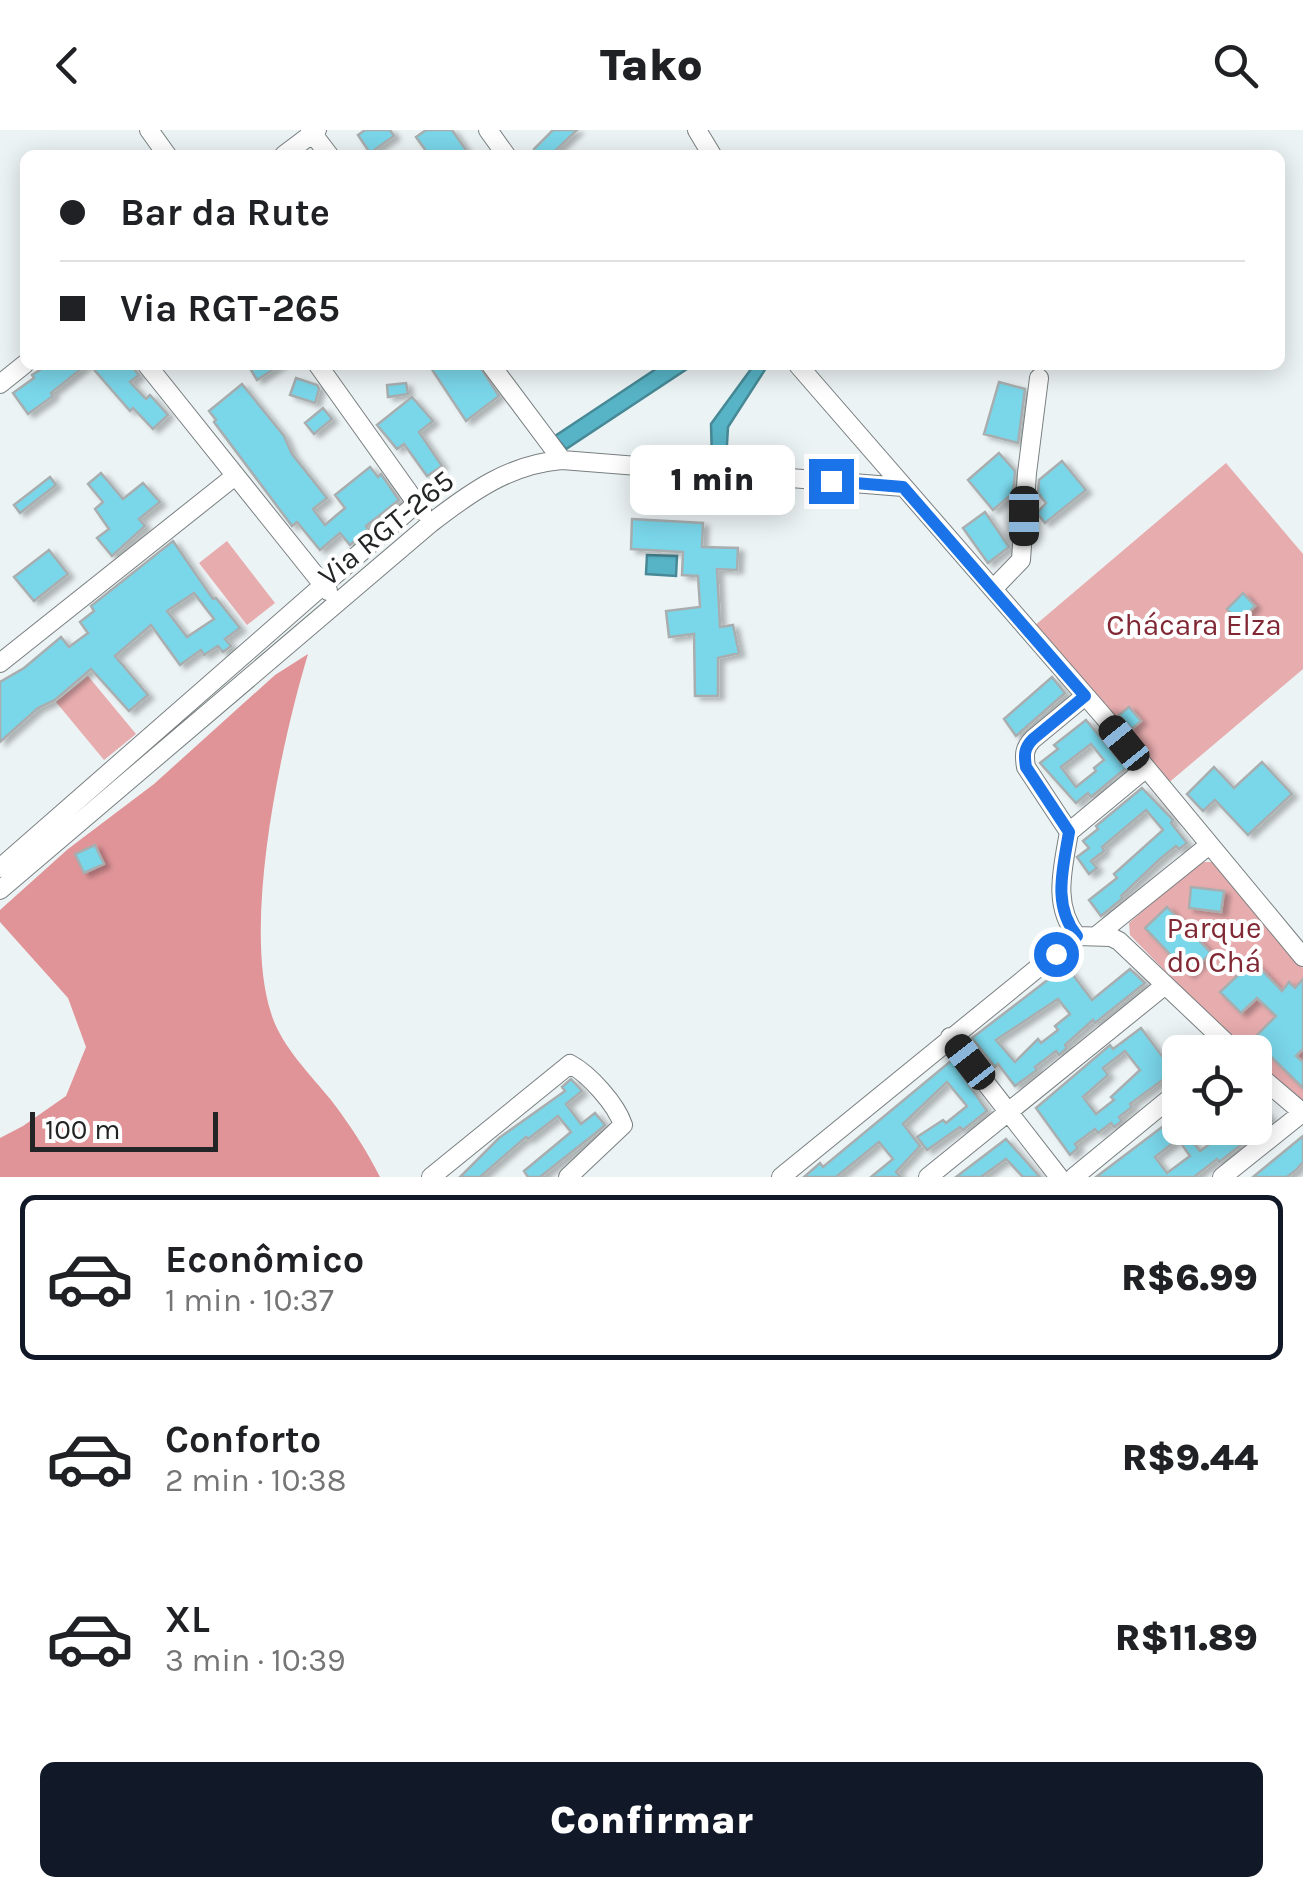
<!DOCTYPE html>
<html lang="pt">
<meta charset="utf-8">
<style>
body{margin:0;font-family:Karla,sans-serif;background:#f2f2f2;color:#202124;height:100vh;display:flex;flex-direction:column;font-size:38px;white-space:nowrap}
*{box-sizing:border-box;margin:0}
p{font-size:32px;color:#757577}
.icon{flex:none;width:55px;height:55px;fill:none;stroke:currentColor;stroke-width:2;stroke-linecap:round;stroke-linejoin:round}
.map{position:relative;height:1047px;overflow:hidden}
.panel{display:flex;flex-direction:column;background:#fff;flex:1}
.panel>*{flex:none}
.guide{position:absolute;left:20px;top:20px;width:1265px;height:220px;border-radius:15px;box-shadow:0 5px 25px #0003;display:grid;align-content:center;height:220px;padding:0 40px;background:#fff}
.fabs{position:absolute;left:1162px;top:905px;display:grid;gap:20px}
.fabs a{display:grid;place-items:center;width:110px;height:110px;border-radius:15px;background:#fff;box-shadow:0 5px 25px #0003;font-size:50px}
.scale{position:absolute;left:30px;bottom:25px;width:188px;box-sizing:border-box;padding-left:10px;border:5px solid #222425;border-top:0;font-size:28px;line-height:35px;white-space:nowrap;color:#222425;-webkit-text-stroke:8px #fff;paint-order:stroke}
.end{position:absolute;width:45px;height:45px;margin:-22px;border:12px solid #1a73e8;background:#fff;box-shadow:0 0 0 5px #fff}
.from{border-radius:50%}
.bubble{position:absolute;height:70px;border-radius:15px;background:#fff;box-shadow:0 5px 25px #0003;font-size:32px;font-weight:800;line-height:70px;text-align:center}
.car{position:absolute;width:30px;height:60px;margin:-30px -15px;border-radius:12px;box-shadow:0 0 8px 2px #0007;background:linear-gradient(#222 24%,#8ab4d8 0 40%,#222 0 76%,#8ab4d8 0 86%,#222 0)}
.guide b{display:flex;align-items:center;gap:35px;height:95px;font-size:38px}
.guide b+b{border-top:2px solid #e0e0e0}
.guide i{width:25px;height:25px;background:#202124}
ul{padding:18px 0 0;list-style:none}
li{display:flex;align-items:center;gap:30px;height:165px;margin:0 20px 15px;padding:0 20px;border:5px solid transparent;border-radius:15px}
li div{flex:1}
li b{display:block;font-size:38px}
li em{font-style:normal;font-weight:800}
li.active{border-color:#111827}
li>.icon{width:90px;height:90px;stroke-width:1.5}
.primary-button{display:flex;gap:20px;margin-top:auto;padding:20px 40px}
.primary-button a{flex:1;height:115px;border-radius:15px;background:#111827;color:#fff;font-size:40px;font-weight:800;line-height:115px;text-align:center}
header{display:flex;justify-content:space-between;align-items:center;height:130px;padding:0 40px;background:#fff;font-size:45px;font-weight:800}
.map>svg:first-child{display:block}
</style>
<header><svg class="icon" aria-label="back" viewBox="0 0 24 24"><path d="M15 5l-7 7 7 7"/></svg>Tako<svg class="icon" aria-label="search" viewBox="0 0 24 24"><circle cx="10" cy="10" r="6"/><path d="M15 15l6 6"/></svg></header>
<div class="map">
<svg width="1303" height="1047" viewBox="0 0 1303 1047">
<defs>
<filter id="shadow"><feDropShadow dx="5.5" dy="3.5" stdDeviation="2.5" flood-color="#0004"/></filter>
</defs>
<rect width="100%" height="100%" fill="#ecf3f4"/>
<!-- green -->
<path fill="#e7acae" d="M 1226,333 L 1303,424 L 1303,539 L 1166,655 L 1033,497 Z
M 227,411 L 275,473 L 247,495 L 199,433 Z
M 88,546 L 136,604 L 104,630 L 56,572 Z
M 1199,732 L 1214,732 L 1303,838 L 1303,971 L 1255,932 L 1255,922 L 1245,922 L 1237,915 L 1130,805 L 1129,793 Z"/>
<!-- forest -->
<path fill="#e09498" d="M 308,524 C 281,614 242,793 271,883 C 281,916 310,944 331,970 C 350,995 366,1019 380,1047 L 0,1047 L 0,1008 L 23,996 L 66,966 L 86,917 L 68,868 L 0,792 L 0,780 L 68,719 L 154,654 L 275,545 Z"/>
<!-- water -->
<path fill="#57b4c6" stroke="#478996" stroke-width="2.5" d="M 662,235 L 693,235 L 566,319 L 555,306 Z
M 754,235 L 768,235 L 728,297 L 726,331 L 712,330 L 711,294 Z
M 647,425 L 677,426 L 676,446 L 646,444 Z"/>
<!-- building -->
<path fill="#7ad6e9" stroke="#a8aeaf" stroke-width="2.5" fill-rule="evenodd" filter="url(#shadow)" d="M 365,0 L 390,0 L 394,6 L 370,23 L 358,5 Z
M 426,0 L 452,0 L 466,20 L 459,25 L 429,25 L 416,7 Z
M 553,0 L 577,0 L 555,21 L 559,25 L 540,25 L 534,19 Z
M 48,235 L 86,235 L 51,263 L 53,266 L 28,284 L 13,263 L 34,248 L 32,245 Z
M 90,235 L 130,235 L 139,245 L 130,252 L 146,269 L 150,265 L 168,285 L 153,299 L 133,278 L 130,281 Z
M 248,235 L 280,235 L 257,250 Z
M 429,235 L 479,235 L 499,266 L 466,291 Z
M 296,248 L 317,255 L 319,259 L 315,273 L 290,265 Z
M 999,252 L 1025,259 L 1018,313 L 984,304 Z
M 406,253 L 408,264 L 388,267 L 387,255 Z
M 242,254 L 284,306 L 292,324 L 327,368 L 313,379 L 325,395 L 345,378 L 335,365 L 370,337 L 378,347 L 381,344 L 399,370 L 366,396 L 368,399 L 350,415 L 340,403 L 320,420 L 297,392 L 292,396 L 214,292 L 216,290 L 209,281 Z
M 412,267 L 433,291 L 419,302 L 442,336 L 427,346 L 404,314 L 397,319 L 377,295 Z
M 323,278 L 332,289 L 314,304 L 305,293 Z
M 999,323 L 1015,341 L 1013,363 L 993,380 L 968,350 Z
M 1062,331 L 1086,360 L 1045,393 L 1037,383 L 1046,373 L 1038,363 L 1039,350 Z
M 101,343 L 123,369 L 143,353 L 160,372 L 139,389 L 145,396 L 112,426 L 97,408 L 109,399 L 95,379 L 103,372 L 88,354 Z
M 50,347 L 56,355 L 20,383 L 14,375 Z
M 985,382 L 1009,417 L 988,433 L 963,398 Z
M 632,389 L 703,393 L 702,417 L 738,418 L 737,440 L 717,439 L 720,497 L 733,495 L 739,523 L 718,528 L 718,566 L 695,566 L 694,504 L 669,507 L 666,481 L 700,477 L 698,446 L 682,445 L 683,422 L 631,419 Z
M 173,411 L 213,469 L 216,468 L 240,498 L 225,509 L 231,516 L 223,522 L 218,516 L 204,525 L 201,520 L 180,535 L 151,495 L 115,526 L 148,565 L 129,581 L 91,539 L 55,570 L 38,578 L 0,612 L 0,552 L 24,538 L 61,507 L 69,517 L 88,503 L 80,492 L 94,481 L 91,476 ZM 194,463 L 214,489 L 187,507 L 167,481 Z
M 49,420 L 68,444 L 34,471 L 14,447 Z
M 1243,463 L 1255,476 L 1239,492 L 1227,479 Z
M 1052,547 L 1065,563 L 1016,606 L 1004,589 Z
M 1129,577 L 1141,591 L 1132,599 L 1119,585 Z
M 1086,590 L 1126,638 L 1091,667 L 1088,663 L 1076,673 L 1040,633 L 1058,619 L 1054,615 ZM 1091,614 L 1104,630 L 1094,638 L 1096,641 L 1076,657 L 1061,637 Z
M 1262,632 L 1292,664 L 1248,705 L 1215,670 L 1203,681 L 1187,664 L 1214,637 L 1234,658 Z
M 1142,658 L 1173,690 L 1171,693 L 1187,713 L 1179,719 L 1176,716 L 1160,729 L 1121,766 L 1123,768 L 1101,786 L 1089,770 L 1117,748 L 1114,744 L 1163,700 L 1146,680 L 1102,717 L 1104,721 L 1091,731 L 1097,738 L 1089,744 L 1077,727 L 1089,718 L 1083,711 L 1098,699 L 1096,696 Z
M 95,715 L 104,734 L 84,743 L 75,724 Z
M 1191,757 L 1224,761 L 1221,782 L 1189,778 Z
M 1167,777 L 1211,823 L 1189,844 L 1145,798 Z
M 1068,830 L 1071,834 L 1067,837 L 1092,870 L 1130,839 L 1145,853 L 1095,893 L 1093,890 L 1065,915 L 1067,918 L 1059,925 L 1056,921 L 1035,937 L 1037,940 L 1015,956 L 998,934 L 995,937 L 972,908 L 1054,845 L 1052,842 ZM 1058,869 L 1070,884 L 1055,896 L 1058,900 L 1041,913 L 1038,909 L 1015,932 L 996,910 Z
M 1253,831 L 1282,861 L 1289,852 L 1295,858 L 1303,849 L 1303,919 L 1296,926 L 1303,932 L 1303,958 L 1253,909 L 1276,886 L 1257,868 L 1241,883 L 1220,862 Z
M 1141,898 L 1162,926 L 1175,916 L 1180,922 L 1180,937 L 1130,974 L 1132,977 L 1119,987 L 1122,991 L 1114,997 L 1111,993 L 1098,1003 L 1095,999 L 1075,1014 L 1078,1018 L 1070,1025 L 1036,978 L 1110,915 L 1113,919 ZM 1125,921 L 1140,940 L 1111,967 L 1114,970 L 1096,984 L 1083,967 L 1108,945 L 1103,938 Z
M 952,930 L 987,981 L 963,1000 L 960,997 L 927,1020 L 917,1007 L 943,990 L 946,993 L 967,976 L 947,952 L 903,994 L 920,1016 L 896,1042 L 901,1047 L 871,1047 L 893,1029 L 879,1012 L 836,1047 L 804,1047 L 820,1033 L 823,1037 Z
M 571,949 L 582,961 L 566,974 L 581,994 L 595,983 L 605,995 L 597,1002 L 540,1047 L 528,1047 L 524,1041 L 571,1002 L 558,986 L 528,1009 L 526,1007 L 480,1047 L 460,1047 L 499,1008 L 565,961 L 562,957 Z
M 1255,969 L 1272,991 L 1219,1032 L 1217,1029 L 1194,1047 L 1096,1047 L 1174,988 L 1200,1021 L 1231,998 L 1255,998 ZM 1178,1009 L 1190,1026 L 1167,1043 L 1155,1027 Z
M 1303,1006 L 1303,1032 L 1296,1040 L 1287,1047 L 1253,1047 Z
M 1006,1009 L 1040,1047 L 1023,1047 L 1006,1029 L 981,1047 L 956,1047 Z"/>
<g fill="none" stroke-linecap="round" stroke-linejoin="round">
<!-- minor casing -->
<g stroke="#797f80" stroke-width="20">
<path id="minor" d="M 149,0 L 167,25
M 310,0 L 329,25
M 488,0 L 506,25
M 697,0 L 712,25
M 284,25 L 317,0
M 147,235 L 328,461
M 318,235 L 422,381
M 491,235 L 562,330
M 798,235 L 1104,587 L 1303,827
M 0,254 L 25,234
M 993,459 L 1021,430 L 1027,343 L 1039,248
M 0,533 L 235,346
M 1069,702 L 1145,639
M 0,738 L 417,373
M 0,760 L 431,393 C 471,362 510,334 562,330 L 903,357
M 1077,806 C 1052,775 1063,738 1069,702 L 1026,637 C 1024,625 1024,618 1033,609 L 1085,566
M 1077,806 L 1111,807 L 1119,811 L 1236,922
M 1096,806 L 1208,716
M 950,907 L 1059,1047
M 1255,942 L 1303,983
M 431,1047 L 570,934 C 589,944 616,974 623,995 L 568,1047
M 781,1047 L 1077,806
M 928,1047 L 1164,856
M 1074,1047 L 1180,960
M 1222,1047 L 1302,983"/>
</g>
<!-- minor -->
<use href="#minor" stroke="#fff" stroke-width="18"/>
</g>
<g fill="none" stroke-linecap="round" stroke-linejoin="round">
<!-- route -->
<path stroke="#1a73e8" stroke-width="12" d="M 831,351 L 903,357 L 1085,566 L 1033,609 C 1024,618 1024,625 1026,637 L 1069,702 C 1063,739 1052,775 1077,806 L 1056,824"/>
</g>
<g text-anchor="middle" stroke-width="8" stroke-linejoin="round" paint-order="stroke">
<!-- street labels -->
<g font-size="30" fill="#222425" stroke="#fff">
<text transform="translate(386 398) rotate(-39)" y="10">Via RGT-265</text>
</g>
<!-- park labels -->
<g font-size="30" fill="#802834" stroke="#fff">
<text x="1194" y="505">Chácara Elza</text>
<text x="1214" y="808">Parque<tspan x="1214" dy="34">do Chá</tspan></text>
</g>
</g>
</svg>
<div class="fabs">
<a><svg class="icon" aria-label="locate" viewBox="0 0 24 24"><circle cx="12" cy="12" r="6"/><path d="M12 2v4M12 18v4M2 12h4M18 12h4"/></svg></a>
</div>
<div class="scale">100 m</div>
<i class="end from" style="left:1056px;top:824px"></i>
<i class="end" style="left:831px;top:351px"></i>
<div class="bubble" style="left:630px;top:315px;width:165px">1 min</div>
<i class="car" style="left:1024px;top:386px;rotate:180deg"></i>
<i class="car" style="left:1124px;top:613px;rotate:321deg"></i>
<i class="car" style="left:970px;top:932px;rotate:322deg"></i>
<div class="guide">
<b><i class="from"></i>Bar da Rute</b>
<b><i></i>Via RGT-265</b>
</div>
</div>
<section class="panel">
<ul>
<li class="active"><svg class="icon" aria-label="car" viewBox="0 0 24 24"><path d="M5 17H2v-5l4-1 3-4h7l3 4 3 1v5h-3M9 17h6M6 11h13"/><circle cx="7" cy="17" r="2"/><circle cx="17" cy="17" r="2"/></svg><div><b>Econômico</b><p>1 min · 10:37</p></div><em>R$6.99</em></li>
<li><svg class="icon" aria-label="car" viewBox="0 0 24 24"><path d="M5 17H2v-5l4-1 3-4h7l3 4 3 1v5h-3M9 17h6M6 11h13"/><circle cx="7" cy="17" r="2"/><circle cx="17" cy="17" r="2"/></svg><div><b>Conforto</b><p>2 min · 10:38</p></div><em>R$9.44</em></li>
<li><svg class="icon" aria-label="car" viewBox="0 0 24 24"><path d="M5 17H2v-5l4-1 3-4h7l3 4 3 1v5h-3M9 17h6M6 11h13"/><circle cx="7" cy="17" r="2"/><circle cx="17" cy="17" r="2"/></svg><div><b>XL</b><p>3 min · 10:39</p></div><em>R$11.89</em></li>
</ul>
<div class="primary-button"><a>Confirmar</a></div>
</section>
